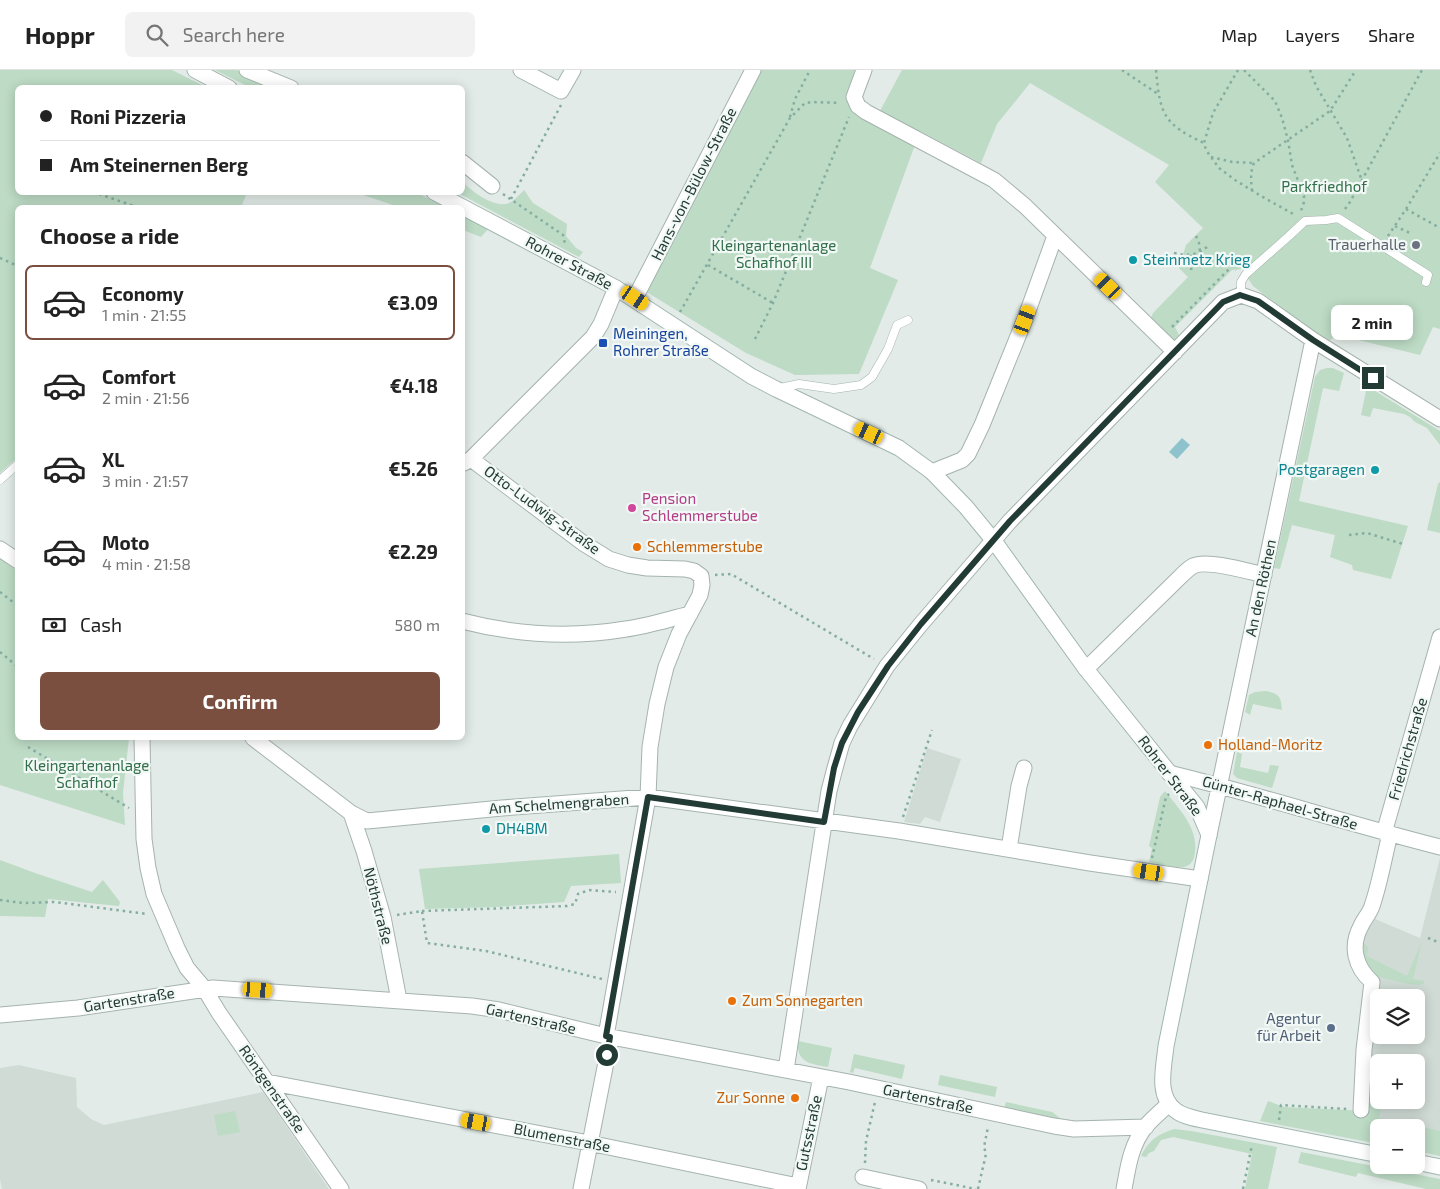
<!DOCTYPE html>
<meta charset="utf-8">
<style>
body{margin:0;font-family:"Exo 2",sans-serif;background:#f2f2f2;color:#222;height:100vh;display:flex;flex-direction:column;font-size:19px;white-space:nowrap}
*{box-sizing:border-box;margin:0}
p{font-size:16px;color:#767676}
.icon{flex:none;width:28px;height:28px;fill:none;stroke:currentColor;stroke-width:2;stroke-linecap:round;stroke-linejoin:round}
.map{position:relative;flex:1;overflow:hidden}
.drawer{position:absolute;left:15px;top:135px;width:450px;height:535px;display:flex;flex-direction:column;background:#fff;border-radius:8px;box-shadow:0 2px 12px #0003}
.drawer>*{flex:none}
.hud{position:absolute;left:15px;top:15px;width:450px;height:110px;border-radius:8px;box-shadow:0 2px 12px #0003;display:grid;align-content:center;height:110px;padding:0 25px;background:#fff}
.tools{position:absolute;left:1370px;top:919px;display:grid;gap:10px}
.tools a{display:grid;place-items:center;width:55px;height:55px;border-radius:8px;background:#fff;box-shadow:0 2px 12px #0003;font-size:25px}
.end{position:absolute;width:22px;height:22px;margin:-11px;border:6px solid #233b35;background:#fff;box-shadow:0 0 0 2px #fff}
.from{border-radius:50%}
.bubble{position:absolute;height:35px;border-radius:8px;background:#fff;box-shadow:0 2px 12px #0003;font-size:16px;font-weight:700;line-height:35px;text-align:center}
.car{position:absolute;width:15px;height:30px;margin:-15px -8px;border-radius:6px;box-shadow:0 0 4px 1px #0007;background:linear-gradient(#f5c518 24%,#345 0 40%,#f5c518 0 76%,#345 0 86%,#f5c518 0)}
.hud b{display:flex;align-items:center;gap:18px;height:48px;font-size:19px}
.hud b+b{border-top:1px solid #e0e0e0}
.hud i{width:12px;height:12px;background:#222}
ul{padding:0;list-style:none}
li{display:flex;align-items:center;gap:15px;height:75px;margin:0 10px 8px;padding:0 15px;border:2px solid transparent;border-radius:8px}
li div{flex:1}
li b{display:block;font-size:19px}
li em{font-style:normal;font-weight:700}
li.selected{border-color:#7b4f3f}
li>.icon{width:45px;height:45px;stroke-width:1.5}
h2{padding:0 25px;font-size:22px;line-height:60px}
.pay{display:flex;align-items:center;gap:12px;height:55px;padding:0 25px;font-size:19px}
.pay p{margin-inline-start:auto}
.button{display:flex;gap:10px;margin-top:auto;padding:10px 25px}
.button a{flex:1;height:58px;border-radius:8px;background:#7b4f3f;color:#fff;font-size:20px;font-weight:700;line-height:58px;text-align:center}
header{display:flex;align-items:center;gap:30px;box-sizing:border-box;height:70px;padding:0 25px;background:#fff;border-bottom:1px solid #e0e0e0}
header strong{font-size:24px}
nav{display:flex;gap:28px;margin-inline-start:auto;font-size:18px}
.search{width:350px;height:45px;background:#f2f2f2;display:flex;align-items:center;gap:12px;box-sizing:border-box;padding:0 18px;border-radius:8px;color:#767676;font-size:19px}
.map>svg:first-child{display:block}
</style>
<header>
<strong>Hoppr</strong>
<div class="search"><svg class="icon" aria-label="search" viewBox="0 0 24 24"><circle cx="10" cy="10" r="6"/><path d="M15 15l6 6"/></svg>Search here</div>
<nav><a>Map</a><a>Layers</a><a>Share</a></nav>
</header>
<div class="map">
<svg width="1440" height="1119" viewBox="0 0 1440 1119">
<rect width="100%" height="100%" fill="#e2ebe7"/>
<!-- built -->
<path fill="#d0dbd6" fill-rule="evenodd" d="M 927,678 L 961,689 L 940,752 L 925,747 L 920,754 L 904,752 Z
M 1440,788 L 1440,1065 L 1416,1058 L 1362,1047 L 1375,908 L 1361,872 L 1375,849 L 1420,868 ZM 1379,928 L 1416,928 L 1416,965 L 1379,965 ZM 1379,992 L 1416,992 L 1416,1030 L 1379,1030 Z
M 19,995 L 76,1008 L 77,1037 L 91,1049 L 104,1055 L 263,1022 L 329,1119 L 2,1119 L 0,1109 L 0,998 Z"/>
<!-- green -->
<path fill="#bddbc5" d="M 0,0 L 172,0 L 206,17 L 18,18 L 18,122 L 247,123 L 241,137 L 18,138 L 17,388 L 0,403 Z
M 215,0 L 236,0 L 280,17 L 249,17 Z
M 761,0 L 859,0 L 848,25 L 874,52 L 902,0 L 1440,0 L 1440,259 L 1433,257 L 1420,285 L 1338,265 L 1327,272 L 1253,216 L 1242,199 L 1232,200 L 1175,257 L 1180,267 L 1173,270 L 1152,251 L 1151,248 L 1153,243 L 1188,207 L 1179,198 L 1186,175 L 1203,158 L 1155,112 L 1169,95 L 1030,13 L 997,54 L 981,93 L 920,61 L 870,198 L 898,210 L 859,304 L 795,305 L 746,283 L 645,221 Z
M 463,112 C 471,121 495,139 509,133 C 514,131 520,124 524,120 L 533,133 L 567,154 L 566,166 L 576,178 L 583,182 L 579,187 L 458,123 L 462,122 Z
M 357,123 L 417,123 L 446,137 L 399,137 Z
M 463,146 L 488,159 L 481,167 L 463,160 Z
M 1327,298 L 1333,298 L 1344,303 L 1339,321 L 1323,318 L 1299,431 L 1408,456 L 1391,509 L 1353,500 L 1352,495 L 1330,487 L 1335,465 L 1292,455 L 1280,499 L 1274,498 L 1315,307 L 1320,300 Z
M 1367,316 L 1440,361 L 1440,375 L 1427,358 L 1415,352 L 1410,347 L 1404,344 L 1373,338 L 1370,347 L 1361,345 Z
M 1440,412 L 1440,463 L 1427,460 L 1438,414 Z
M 0,488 L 17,501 L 18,668 L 129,668 L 123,723 L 125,755 L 0,715 Z
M 1266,621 C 1280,624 1281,627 1282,640 L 1253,634 L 1250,645 L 1245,642 L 1249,625 L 1255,622 Z
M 1237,682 L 1242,684 L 1240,697 L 1268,703 L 1270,695 L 1279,696 L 1272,718 L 1237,708 L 1233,704 Z
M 1165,721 C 1180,740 1201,761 1194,787 C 1193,792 1189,796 1184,797 C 1173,798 1160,794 1149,792 L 1152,778 L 1149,776 L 1160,727 Z
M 619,784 L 621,813 L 571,816 L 564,832 L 495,837 L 425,839 L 419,799 Z
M 0,790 L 35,803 L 92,822 L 103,810 L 120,832 L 119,836 L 48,829 L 45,847 L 0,846 Z
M 1422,871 L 1413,909 L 1424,911 L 1424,914 C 1416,916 1408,914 1400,912 C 1373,907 1363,903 1363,873 L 1368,877 L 1367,886 L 1407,906 Z
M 798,971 L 832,978 L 828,997 C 811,994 796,993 798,971 Z
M 854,984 L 905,995 L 902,1009 L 855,998 L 853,1003 L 850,1002 Z
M 940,1005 L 997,1017 L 995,1027 L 938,1015 Z
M 1372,1015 L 1379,1016 L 1379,1030 L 1383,1030 L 1379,1048 L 1440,1061 L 1440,1086 L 1416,1081 L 1416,1058 L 1379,1058 L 1379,1074 L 1260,1051 L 1268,1031 L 1284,1037 L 1367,1041 Z
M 1006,1032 L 1052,1042 L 1061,1049 L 1004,1038 Z
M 235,1041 L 240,1062 L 218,1066 L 214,1045 Z
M 1174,1059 L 1191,1061 L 1277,1077 L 1268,1119 L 1245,1119 L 1252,1084 L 1173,1067 L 1161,1070 L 1154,1081 L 1149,1083 L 1146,1087 L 1141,1086 C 1148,1071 1158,1064 1174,1059 Z
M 1301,1082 L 1440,1109 L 1440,1119 L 1426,1119 L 1358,1103 L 1356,1107 L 1298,1093 Z"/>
<!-- water -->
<path fill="#8ec2cd" d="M 1182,368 L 1190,375 L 1177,389 L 1169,382 Z"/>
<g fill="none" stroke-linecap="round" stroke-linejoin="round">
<!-- lane casing -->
<g stroke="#a5b3ae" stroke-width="9">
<path id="lane" d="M 1241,225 L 1241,212 L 1246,204 L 1289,166 L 1305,151 L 1326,150 L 1338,148 L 1428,205 L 1426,212
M 780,318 L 799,314 L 834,319 L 861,315 L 872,307 L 888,279 L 897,255 L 908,250
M 0,410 L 18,394"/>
</g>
<!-- street casing -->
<g stroke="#a5b3ae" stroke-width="17">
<path id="street" d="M 247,0 L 291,18
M 521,0 L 561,21 L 573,0
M 864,0 L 854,27 L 858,36 L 866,42 L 994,110 L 1025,136 L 1175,282
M 462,92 L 492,116
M 635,228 L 753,0
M 471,389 L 583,473 L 609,489 L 628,495 L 647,498 L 685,499 L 694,501 L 701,506 L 702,515 L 700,525 L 679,564 L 666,597 L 657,634 L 650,677 L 648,727 L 606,966
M 464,393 L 471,389 L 593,267 L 601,254 L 616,218
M 932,402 L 962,390 L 968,384 L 982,355 L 1025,249 L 1055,166
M 0,479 L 18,491
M 462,551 C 516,565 572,568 626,559 C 648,556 669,549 690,544
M 1086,599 L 1180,507 C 1184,503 1188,499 1193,496 C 1207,489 1247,501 1264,505
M 142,668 L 144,769 L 148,798 L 154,824 L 177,878 L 187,898 L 204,918 L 219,943 L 341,1119
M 253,668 L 351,743 L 367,751 L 502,738 L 648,727 L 899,761 L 1090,793 L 1200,809
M 1169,703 C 1260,725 1349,754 1440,777
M 351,743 L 364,781 L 383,847 L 399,930
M 1384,763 L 1440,567
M 1209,765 L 1313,270
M 1009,779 L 1019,716 L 1024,698
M 0,945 L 78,938 L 213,918 L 472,936 L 499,940 L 606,966 L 849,1012 L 1054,1056 L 1074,1059 L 1146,1057
M 786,1000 L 829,721 L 835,698 L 842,673 L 850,656 L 887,596 L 921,554 L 1010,451 L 1223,232 L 1241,225 L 1258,231 L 1313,270 L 1440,349
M 267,1012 L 589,1073 L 798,1116
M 1361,1040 L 1364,980 L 1372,912 C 1355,897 1350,876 1361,856 C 1364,849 1370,843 1372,836 C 1380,813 1384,788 1390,764
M 863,1107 L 919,1119
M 581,1119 L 611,967
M 798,1119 L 821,1007
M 1124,1119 C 1128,1097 1131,1074 1146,1056 C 1153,1048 1161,1041 1169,1034"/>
</g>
<!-- secondary casing -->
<g stroke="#a1b6af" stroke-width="17">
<path id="secondary" d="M 195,0 L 229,18
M 434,122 L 616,218 L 751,306 L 776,319 L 899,378 L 932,402 L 966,437 L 994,471 L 1086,599 L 1197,737 L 1209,765 L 1166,976 C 1164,997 1156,1025 1175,1040 C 1182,1046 1193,1048 1202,1050 L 1379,1085
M 1416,1092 L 1440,1097"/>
</g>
<!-- path -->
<path stroke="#85ada0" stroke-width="2.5" stroke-dasharray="2.5 4" stroke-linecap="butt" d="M 1122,0 L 1158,24
M 1156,0 C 1160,44 1163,54 1204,73
M 1238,0 L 1213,43 L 1204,73 L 1206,80 L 1219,98 L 1235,110 L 1261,126 L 1295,145
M 1244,0 L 1275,31 L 1282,48 L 1288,70 L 1292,95 L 1304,126 L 1304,132 L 1301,141
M 1310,0 L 1316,16 L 1347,68 L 1362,111
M 790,47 L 795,29 L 810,0
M 1211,87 L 1232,92 L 1254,93
M 1252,121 C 1251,110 1250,103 1254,93 L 1330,41 L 1356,0
M 93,122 L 140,138
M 503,124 L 563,165 L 565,174
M 511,129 L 561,35
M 1345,139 L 1350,132 L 1422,0
M 1406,139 L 1440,83
M 1395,156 L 1410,163
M 1196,166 L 1199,173 L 1200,181
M 1388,166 L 1406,139 L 1440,158
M 1174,183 C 1187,186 1196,186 1207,177
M 1191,185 L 1192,193 L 1191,200
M 0,188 L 18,196
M 708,195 L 773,233
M 680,242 L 790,48 L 805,33 L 813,32 L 840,33
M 1172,257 L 1232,196 L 1236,200
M 755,269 L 773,233 L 849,47
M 1349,465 L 1367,463 L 1403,474
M 715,505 L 731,504 L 874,589
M 0,522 L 18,536
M 0,582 L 18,597
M 28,677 L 129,738
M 903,747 L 932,660
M 1152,788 L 1166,727 L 1169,724
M 0,830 L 23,833 L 55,832 L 147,844
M 422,841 L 567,836 L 575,834 L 578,824 L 589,820 L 616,822
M 397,845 L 422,841 L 427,873 L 486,881 L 602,909
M 1428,868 L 1440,873
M 1279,1050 L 1281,1035 L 1347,1039
M 865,1093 L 866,1071 L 875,1032
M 931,1110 L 976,1119
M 978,1119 L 986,1084 L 984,1077 L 988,1057
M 1243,1119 L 1252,1075"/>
<!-- lane -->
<use href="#lane" stroke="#fff" stroke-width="8"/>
<!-- street -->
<use href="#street" stroke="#fff" stroke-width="15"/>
<!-- secondary -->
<use href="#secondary" stroke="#fff" stroke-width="15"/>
</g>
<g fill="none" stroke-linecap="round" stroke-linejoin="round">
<!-- route -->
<path stroke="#233b35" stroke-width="6" d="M 607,985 L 610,967 L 606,966 L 648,727 L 824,752 L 834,698 L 842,673 L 858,642 L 888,596 L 921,554 L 1010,451 L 1223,232 L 1240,225 L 1258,231 L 1313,270 L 1373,308"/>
</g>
<!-- markers -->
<circle fill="#6b7280" stroke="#f2f8f5" stroke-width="2" cx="1416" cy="175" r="5"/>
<g fill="#0f9aa8" stroke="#f2f8f5" stroke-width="2">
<circle cx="1133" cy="190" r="5"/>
<circle cx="1375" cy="400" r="5"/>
<circle cx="486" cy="759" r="5"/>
</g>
<rect fill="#1a4fb4" stroke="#f2f8f5" stroke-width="2" x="598" y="268" width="10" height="10" rx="2.5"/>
<circle fill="#d1479c" stroke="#f2f8f5" stroke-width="2" cx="632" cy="438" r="5"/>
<g fill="#e8710a" stroke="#f2f8f5" stroke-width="2">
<circle cx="637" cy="477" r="5"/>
<circle cx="1208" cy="675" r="5"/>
<circle cx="732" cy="931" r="5"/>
<circle cx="795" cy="1028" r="5"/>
</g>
<circle fill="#5c6f8a" stroke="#f2f8f5" stroke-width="2" cx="1331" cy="958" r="5"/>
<g text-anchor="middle" stroke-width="4.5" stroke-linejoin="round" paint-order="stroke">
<!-- street labels -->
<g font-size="15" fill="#233b35" stroke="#f2f8f5">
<text transform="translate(694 114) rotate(-63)" y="5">Hans-von-Bülow-Straße</text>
<text transform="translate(569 193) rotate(28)" y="5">Rohrer Straße</text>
<text transform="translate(542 440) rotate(36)" y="5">Otto-Ludwig-Straße</text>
<text transform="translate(1261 518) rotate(-78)" y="5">An den Röthen</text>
<text transform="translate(1408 679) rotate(-74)" y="5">Friedrichstraße</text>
<text transform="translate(1170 706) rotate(53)" y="5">Rohrer Straße</text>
<text transform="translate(1280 733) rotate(16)" y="5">Günter-Raphael-Straße</text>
<text transform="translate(559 734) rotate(-4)" y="5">Am Schelmengraben</text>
<text transform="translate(378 836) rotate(76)" y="5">Nöthstraße</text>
<text transform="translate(129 930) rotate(-9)" y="5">Gartenstraße</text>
<text transform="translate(531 949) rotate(13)" y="5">Gartenstraße</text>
<text transform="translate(272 1019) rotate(55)" y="5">Röntgenstraße</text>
<text transform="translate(928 1029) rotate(12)" y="5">Gartenstraße</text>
<text transform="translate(809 1063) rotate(-78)" y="5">Gutsstraße</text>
<text transform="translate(562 1068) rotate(11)" y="5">Blumenstraße</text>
</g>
<!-- park labels -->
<g font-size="15" fill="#306f49" stroke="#f2f8f5">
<text x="1324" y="122">Parkfriedhof</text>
<text x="774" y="181">Kleingartenanlage<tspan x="774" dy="17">Schafhof III</tspan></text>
<text x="87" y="701">Kleingartenanlage<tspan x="87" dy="17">Schafhof</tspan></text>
</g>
<!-- worship labels -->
<g font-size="15" fill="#5b616d" stroke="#f2f8f5" text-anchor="end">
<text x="1406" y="180">Trauerhalle</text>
</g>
<!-- culture labels -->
<g font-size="15" fill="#0d838f" stroke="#f2f8f5" text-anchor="start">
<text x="1143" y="195">Steinmetz Krieg</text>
<text x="1365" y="405" text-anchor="end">Postgaragen</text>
<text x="496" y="764">DH4BM</text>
</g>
<!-- transit labels -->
<g font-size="15" fill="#164399" stroke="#f2f8f5" text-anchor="start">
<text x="613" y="269">Meiningen,<tspan x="613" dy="17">Rohrer Straße</tspan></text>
</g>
<!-- hotel labels -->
<g font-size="15" fill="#b23c85" stroke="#f2f8f5" text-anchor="start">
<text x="642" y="434">Pension<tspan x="642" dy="17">Schlemmerstube</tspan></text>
</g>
<!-- food labels -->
<g font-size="15" fill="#c56008" stroke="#f2f8f5" text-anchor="start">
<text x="647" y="482">Schlemmerstube</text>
<text x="1218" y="680">Holland-Moritz</text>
<text x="742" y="936">Zum Sonnegarten</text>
<text x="785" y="1033" text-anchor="end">Zur Sonne</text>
</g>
<!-- service labels -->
<g font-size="15" fill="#4e5e75" stroke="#f2f8f5" text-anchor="end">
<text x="1321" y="954">Agentur<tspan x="1321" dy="17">für Arbeit</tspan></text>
</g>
</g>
</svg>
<div class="tools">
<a><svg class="icon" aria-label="layers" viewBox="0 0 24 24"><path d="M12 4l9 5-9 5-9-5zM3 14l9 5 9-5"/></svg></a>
<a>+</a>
<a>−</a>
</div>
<i class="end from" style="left:607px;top:985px"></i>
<i class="end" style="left:1373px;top:308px"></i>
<div class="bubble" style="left:1331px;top:235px;width:82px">2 min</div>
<i class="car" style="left:1108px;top:216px;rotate:314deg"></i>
<i class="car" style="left:635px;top:228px;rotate:124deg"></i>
<i class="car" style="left:1025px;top:250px;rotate:20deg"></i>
<i class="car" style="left:869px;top:363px;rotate:295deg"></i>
<i class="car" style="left:1149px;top:802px;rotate:279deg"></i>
<i class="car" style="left:258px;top:920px;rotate:94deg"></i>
<i class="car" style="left:476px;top:1052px;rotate:280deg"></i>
<div class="hud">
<b><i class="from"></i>Roni Pizzeria</b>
<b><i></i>Am Steinernen Berg</b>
</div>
<section class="drawer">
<h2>Choose a ride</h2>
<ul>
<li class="selected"><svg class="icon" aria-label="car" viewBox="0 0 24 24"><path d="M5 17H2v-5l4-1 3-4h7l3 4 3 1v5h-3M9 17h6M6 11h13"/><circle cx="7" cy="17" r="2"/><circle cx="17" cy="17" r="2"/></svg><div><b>Economy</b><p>1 min · 21:55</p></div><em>€3.09</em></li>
<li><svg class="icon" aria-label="car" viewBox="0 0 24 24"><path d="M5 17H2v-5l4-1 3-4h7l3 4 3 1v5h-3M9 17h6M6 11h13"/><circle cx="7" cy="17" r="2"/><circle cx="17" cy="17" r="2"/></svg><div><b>Comfort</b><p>2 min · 21:56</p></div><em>€4.18</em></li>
<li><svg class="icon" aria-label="car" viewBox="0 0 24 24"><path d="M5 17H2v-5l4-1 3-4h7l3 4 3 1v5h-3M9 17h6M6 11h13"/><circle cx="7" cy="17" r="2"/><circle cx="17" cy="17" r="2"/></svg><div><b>XL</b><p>3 min · 21:57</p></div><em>€5.26</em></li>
<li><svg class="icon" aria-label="car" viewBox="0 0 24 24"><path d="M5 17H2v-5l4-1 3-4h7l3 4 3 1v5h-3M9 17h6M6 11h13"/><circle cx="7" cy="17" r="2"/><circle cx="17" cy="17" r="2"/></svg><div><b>Moto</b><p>4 min · 21:58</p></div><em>€2.29</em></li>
</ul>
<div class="pay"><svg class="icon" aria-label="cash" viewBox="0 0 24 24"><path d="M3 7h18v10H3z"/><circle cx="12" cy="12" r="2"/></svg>Cash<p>580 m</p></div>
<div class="button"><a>Confirm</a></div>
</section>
</div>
